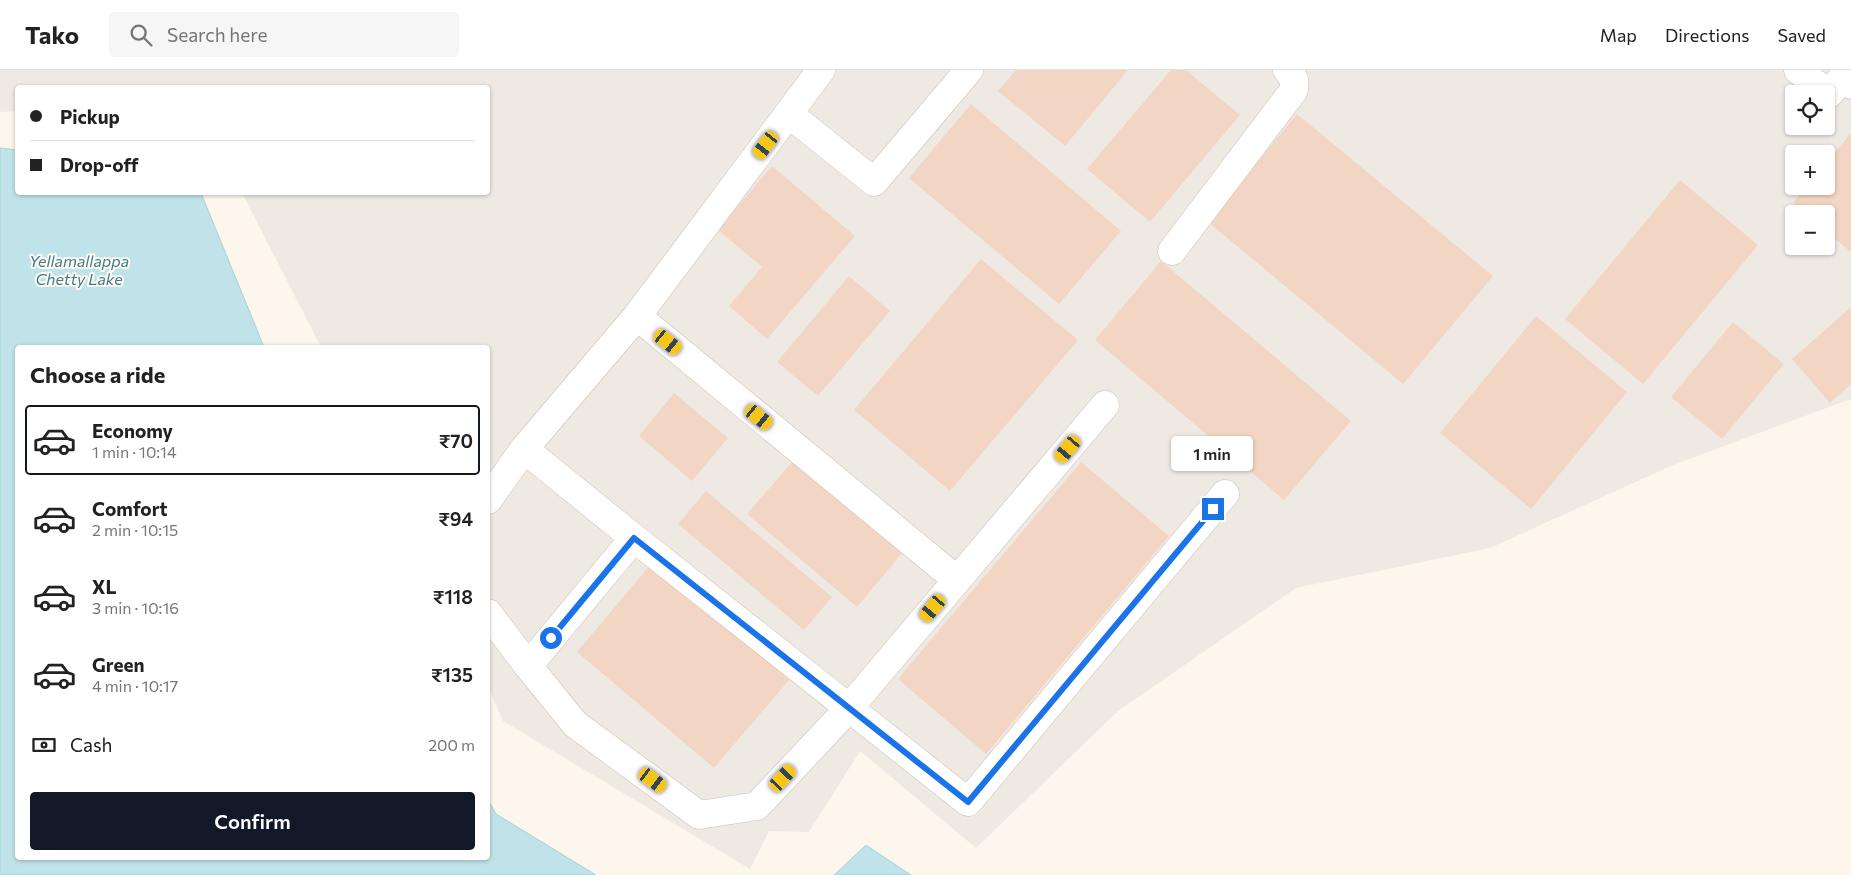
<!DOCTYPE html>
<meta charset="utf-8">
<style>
body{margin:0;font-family:Commissioner,sans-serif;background:#f6f6f6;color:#222;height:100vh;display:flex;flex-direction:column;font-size:19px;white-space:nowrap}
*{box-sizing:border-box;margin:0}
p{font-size:16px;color:#767676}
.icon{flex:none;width:28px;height:28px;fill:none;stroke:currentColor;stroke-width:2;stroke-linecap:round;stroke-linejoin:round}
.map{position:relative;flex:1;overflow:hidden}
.details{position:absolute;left:15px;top:275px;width:475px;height:515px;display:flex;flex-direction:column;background:#fff;border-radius:5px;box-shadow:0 1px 4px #0004}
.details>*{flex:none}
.guide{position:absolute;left:15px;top:15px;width:475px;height:110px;border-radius:5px;box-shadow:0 1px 4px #0004;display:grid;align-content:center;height:110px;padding:0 15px;background:#fff}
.controls{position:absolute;left:1785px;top:15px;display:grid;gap:10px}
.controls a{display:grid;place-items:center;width:50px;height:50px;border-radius:5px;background:#fff;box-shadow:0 1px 4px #0004;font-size:25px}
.end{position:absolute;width:22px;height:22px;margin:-11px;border:6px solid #1a73e8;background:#fff;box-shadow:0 0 0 2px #fff}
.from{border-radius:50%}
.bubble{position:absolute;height:35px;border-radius:5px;background:#fff;box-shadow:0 1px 4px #0004;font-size:16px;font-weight:600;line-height:35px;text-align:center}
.car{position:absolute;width:15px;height:30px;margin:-15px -8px;border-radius:6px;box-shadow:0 0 4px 1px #0007;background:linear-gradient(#f5c518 24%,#345 0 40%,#f5c518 0 76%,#345 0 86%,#f5c518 0)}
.guide b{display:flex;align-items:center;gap:18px;height:48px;font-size:19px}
.guide b+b{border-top:1px solid #e0e0e0}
.guide i{width:12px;height:12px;background:#222}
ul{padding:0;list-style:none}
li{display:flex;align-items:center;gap:15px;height:70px;margin:0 10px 8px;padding:0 5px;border:2px solid transparent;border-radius:5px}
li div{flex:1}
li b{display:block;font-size:19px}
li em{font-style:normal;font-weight:600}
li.selected{border-color:#111827}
li>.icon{width:45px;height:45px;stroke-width:1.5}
h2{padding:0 15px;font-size:22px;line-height:60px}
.pay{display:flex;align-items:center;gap:12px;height:55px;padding:0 15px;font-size:19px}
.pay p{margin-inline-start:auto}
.primary-button{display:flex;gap:10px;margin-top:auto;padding:10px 15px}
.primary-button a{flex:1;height:58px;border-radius:5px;background:#111827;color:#fff;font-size:20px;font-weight:600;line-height:58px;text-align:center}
header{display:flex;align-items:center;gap:30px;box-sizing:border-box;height:70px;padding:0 25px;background:#fff;border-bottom:1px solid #e0e0e0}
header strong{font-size:24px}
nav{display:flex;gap:28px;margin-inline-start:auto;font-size:18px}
.search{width:350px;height:45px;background:#f6f6f6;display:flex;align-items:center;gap:12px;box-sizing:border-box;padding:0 18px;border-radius:5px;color:#767676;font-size:19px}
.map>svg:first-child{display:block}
</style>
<header>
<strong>Tako</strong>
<div class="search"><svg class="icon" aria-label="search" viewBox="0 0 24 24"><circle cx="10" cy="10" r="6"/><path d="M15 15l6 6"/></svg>Search here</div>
<nav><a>Map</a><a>Directions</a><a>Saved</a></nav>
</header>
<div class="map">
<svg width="1851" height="805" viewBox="0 0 1851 805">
<rect width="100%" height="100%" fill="#fdf6ec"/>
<!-- industrial -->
<path fill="#efe9e4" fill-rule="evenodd" d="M 0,0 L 1851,0 L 1851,329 L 1673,395 L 1490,478 L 1296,518 L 1118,641 L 976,778 L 860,681 L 809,762 L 769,761 L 750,799 L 503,651 L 488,617 L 488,278 L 321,277 L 242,123 L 488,122 L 488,18 L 18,18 L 17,41 L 0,42 ZM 1794,24 L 1826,24 L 1826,56 L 1794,56 ZM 1794,84 L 1826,84 L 1826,116 L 1794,116 ZM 1794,144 L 1826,144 L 1826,176 L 1794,176 Z"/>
<!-- water -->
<path fill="#bfe3e8" stroke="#a5d3da" d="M 0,78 L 17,80 L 18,122 L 201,123 L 264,277 L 18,278 L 18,788 L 488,788 L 488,730 L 496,744 L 596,805 L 0,805 Z
M 866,775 L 911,805 L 834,805 Z"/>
<!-- building -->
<path fill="#f3d5c3" d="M 1016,0 L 1128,0 L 1065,76 L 998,21 Z
M 1171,0 L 1186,0 L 1240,45 L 1150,152 L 1087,99 Z
M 971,34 L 1121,161 L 1059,234 L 909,108 Z
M 1297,44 L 1493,206 L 1403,314 L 1208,152 Z
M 1851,63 L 1851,182 L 1826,161 L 1826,144 L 1805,144 L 1793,133 L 1807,116 L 1826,116 L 1826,93 Z
M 772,96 L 855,166 L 767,269 L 729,236 L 762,197 L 718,160 Z
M 1680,110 L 1758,175 L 1643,314 L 1565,249 Z
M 981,189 L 1078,270 L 950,421 L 854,340 Z
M 1161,191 L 1351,351 L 1284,430 L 1095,270 Z
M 849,206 L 890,241 L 818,326 L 777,292 Z
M 1851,237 L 1851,314 L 1830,333 L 1792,289 Z
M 1536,246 L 1627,322 L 1531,439 L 1440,363 Z
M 1733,252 L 1784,294 L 1722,369 L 1671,327 Z
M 674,323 L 728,368 L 692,411 L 639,366 Z
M 798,385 L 907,477 L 857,537 L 747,444 Z
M 1081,392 L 1169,466 L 986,684 L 898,609 Z
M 706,421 L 832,527 L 804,560 L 678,454 Z
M 651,494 L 789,610 L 714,698 L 577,582 Z"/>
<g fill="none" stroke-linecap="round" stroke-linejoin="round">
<!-- minor casing -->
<g stroke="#d1beb0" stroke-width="29">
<path id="minor" d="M 1798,0 L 1829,24 L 1842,8 L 1851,15
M 789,44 L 874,112 L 969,0
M 1172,181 L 1294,20 L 1294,9 L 1287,0
M 637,246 L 957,510
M 524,379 L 634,468 L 968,732 L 1225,424
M 488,430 L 524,379 L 637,246 L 821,0
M 488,543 L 528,596 L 575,654 L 699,745 L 757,736 L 849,638 L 1105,335
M 528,596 L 634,468"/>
</g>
<!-- minor -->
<use href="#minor" stroke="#fff" stroke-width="28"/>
</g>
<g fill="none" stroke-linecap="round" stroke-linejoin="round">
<!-- route -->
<path stroke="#1a73e8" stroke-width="6" d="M 551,568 L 634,468 L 968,732 L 1213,439"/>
</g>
<g text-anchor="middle" stroke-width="4" stroke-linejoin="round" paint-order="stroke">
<!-- water labels -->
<g font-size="16" font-style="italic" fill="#437c86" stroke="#fffaf3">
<text x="79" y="197">Yellamallappa<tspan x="79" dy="18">Chetty Lake</tspan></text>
</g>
</g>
</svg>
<div class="controls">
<a><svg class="icon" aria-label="locate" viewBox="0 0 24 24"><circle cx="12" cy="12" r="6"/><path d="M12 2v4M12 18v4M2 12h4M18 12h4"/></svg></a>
<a>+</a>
<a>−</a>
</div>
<i class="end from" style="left:551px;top:568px"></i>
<i class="end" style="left:1213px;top:439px"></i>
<div class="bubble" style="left:1171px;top:366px;width:82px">1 min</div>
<i class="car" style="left:766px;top:75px;rotate:217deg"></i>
<i class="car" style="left:668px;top:272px;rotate:129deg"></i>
<i class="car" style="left:759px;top:347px;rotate:129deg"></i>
<i class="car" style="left:1068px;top:379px;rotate:220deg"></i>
<i class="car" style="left:933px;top:538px;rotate:220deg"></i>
<i class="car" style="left:783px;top:708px;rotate:43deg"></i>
<i class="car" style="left:653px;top:710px;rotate:126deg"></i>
<div class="guide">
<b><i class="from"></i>Pickup</b>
<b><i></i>Drop-off</b>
</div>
<section class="details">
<h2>Choose a ride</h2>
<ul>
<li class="selected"><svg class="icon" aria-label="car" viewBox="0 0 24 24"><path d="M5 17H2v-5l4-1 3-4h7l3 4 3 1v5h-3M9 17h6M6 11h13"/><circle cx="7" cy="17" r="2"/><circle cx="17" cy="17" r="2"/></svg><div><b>Economy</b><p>1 min · 10:14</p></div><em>₹70</em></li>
<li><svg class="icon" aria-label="car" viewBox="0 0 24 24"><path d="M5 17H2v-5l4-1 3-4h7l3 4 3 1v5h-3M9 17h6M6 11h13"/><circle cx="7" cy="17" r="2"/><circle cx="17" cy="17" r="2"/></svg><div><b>Comfort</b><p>2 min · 10:15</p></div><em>₹94</em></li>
<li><svg class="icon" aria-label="car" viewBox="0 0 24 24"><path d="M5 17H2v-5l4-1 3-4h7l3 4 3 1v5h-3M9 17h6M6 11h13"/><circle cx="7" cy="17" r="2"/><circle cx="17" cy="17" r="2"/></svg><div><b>XL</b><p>3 min · 10:16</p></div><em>₹118</em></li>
<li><svg class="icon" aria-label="car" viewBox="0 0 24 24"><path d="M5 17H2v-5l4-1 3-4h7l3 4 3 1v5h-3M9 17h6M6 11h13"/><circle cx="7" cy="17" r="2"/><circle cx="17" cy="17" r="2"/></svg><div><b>Green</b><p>4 min · 10:17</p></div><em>₹135</em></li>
</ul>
<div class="pay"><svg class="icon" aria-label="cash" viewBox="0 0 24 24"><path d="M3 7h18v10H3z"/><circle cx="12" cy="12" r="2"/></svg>Cash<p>200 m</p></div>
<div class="primary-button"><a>Confirm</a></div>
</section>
</div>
